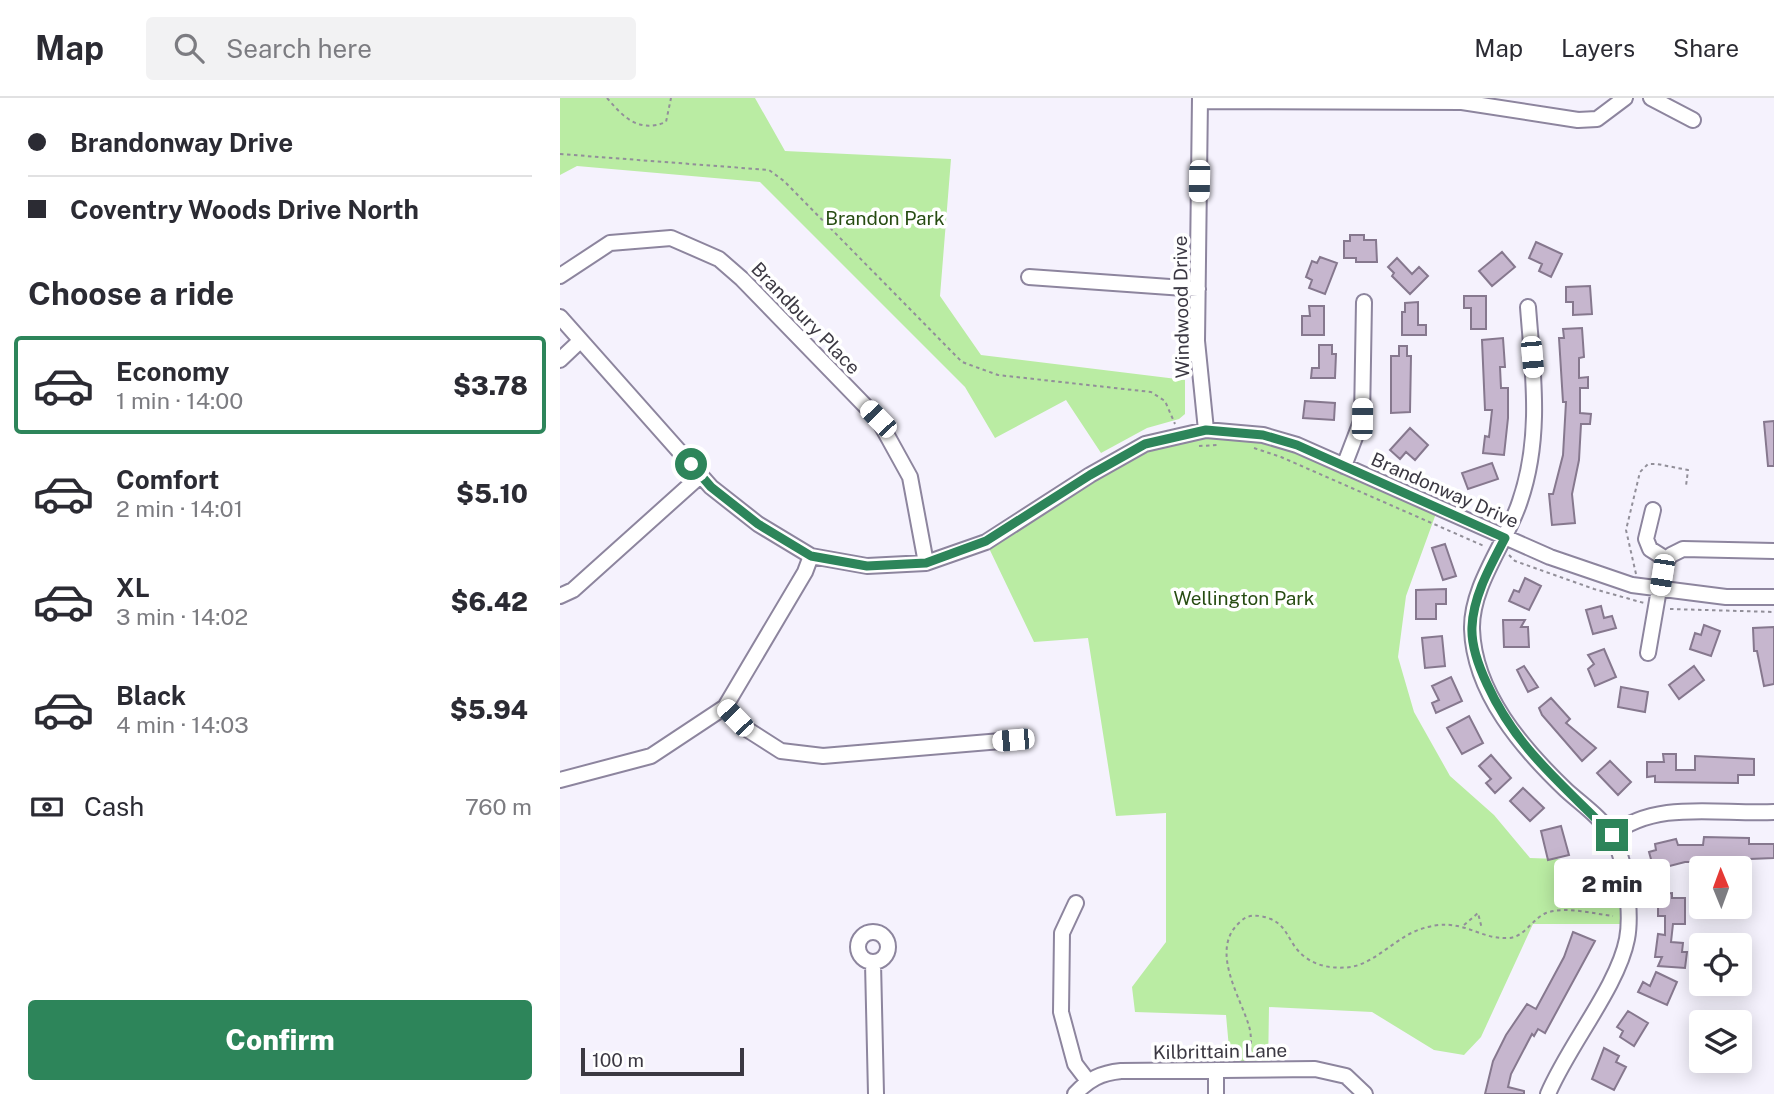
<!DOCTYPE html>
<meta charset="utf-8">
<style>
body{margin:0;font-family:"Public Sans",sans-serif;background:#f2f2f3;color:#2b2b33;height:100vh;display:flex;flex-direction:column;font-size:26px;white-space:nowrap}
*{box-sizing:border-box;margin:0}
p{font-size:23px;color:#7c7c81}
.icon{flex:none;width:38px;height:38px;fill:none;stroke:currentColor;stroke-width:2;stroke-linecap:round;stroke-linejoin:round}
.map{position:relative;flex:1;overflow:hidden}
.side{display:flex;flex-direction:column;background:#fff;width:560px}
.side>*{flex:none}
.banner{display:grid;align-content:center;height:154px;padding:0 28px;background:#fff}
.needle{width:46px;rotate:359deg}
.buttons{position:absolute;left:1129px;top:758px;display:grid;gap:14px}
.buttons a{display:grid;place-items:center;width:63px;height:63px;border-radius:7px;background:#fff;box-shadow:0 4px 18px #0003;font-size:35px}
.scale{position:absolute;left:21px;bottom:18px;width:163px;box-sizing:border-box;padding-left:7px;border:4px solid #3b3842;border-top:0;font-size:19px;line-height:24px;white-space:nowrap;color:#3b3842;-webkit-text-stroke:5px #fff;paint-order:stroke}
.end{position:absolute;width:32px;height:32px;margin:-16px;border:9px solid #2d855a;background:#fff;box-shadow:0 0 0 4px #fff}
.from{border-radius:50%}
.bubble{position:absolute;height:49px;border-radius:7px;background:#fff;box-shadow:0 4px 18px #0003;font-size:23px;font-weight:800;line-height:49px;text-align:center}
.car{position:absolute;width:21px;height:42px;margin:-21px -10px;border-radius:9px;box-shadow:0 0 5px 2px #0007;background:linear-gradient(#fff 24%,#345 0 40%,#fff 0 76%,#345 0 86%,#fff 0)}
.banner b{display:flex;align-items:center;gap:24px;height:66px;font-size:26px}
.banner b+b{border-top:2px solid #e1e1e2}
.banner i{width:18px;height:18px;background:#2b2b33}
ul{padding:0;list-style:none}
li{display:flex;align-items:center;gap:21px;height:98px;margin:0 14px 10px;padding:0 14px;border:4px solid transparent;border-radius:7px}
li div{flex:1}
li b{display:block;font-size:26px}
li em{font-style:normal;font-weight:800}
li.selected{border-color:#2d855a}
li>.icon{width:63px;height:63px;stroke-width:1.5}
h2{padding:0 28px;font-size:32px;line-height:84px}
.pay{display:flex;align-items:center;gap:18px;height:77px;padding:0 28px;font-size:26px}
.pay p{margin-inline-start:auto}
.action{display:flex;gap:14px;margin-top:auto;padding:14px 28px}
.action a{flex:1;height:80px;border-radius:7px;background:#2d855a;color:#fff;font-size:28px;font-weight:800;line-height:80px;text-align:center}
header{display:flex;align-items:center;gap:42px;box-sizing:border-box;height:98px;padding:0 35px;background:#fff;border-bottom:2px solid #e1e1e2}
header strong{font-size:33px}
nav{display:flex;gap:38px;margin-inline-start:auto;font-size:24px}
.search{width:490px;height:63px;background:#f2f2f3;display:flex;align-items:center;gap:18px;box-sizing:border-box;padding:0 24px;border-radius:7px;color:#7c7c81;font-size:26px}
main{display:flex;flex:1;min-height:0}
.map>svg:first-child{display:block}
</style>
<header>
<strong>Map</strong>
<div class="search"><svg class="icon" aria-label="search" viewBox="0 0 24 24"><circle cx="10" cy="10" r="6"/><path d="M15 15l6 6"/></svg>Search here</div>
<nav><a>Map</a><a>Layers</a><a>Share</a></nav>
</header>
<main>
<section class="side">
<div class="banner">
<b><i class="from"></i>Brandonway Drive</b>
<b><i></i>Coventry Woods Drive North</b>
</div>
<h2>Choose a ride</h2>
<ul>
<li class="selected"><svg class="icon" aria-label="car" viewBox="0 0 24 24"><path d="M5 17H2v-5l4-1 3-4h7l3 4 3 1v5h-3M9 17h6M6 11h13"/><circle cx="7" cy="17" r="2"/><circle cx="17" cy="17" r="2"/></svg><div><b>Economy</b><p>1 min · 14:00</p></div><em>$3.78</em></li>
<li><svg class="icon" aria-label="car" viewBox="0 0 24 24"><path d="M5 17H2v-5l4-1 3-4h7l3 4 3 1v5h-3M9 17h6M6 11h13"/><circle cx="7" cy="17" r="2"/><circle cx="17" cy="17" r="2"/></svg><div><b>Comfort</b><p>2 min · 14:01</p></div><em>$5.10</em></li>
<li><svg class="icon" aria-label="car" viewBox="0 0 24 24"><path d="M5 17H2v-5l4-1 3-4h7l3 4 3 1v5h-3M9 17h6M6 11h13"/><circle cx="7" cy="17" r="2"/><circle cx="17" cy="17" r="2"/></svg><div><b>XL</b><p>3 min · 14:02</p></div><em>$6.42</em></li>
<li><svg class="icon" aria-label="car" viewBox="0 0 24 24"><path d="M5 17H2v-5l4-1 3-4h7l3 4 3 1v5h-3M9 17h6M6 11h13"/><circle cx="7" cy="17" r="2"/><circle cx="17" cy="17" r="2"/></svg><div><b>Black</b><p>4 min · 14:03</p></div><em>$5.94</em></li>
</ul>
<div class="pay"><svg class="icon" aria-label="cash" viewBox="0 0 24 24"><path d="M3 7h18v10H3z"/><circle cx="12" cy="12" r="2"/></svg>Cash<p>760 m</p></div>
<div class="action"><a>Confirm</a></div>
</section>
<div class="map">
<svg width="1214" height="996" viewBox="0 0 1214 996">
<rect width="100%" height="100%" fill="#f5f2fd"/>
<!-- green -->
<path fill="#baeca3" d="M 0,0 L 195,0 L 225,53 L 391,61 L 380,198 L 421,257 L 625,282 L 625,316 L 619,321 L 587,330 L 541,355 L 506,302 L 435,340 L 405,289 L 200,84 L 17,68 L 0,77 Z
M 636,334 L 703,337 L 878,410 L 846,498 L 838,559 L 854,614 L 890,678 L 934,717 L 970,760 L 1059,763 L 1067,826 L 973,826 L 921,939 L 904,957 L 874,952 L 812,914 L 709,909 L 708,971 L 671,972 L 666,917 L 575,914 L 572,889 L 606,844 L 606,715 L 556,718 L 528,540 L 474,544 L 426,444 L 585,346 Z"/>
<!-- building -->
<path fill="#c6b6ce" stroke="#86788e" stroke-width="2" d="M 790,137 L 804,137 L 804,142 L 816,142 L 817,164 L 796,164 L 796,160 L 784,160 L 784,143 L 790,143 Z
M 976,144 L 1002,156 L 991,179 L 979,173 L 982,166 L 969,160 Z
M 942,154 L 955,169 L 932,188 L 919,173 Z
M 760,159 L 777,165 L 765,196 L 749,190 L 752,182 L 746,179 L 752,163 L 757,165 Z
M 837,160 L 852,176 L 859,169 L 868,178 L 850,196 L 832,178 L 834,175 L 828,169 Z
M 1030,188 L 1032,216 L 1013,217 L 1013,204 L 1006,204 L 1006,189 Z
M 904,198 L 926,198 L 926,231 L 911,231 L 911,210 L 904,210 Z
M 858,204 L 858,227 L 866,227 L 866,237 L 842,237 L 842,214 L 845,214 L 845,205 Z
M 749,208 L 764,208 L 764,237 L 742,237 L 742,218 L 750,218 Z
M 1022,230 L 1024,259 L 1019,260 L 1019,280 L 1028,279 L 1028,290 L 1020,290 L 1020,315 L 1031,316 L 1030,326 L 1021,326 L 1019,362 L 1012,396 L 1015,425 L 992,427 L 989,396 L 993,396 L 1003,357 L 1006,304 L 1003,304 L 999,240 L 1004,240 L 1003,231 Z
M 943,240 L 945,269 L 940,269 L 941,290 L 948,290 L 948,320 L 944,357 L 923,355 L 925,338 L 929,339 L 932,312 L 925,312 L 922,242 Z
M 759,247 L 772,247 L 772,256 L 776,256 L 775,280 L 751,280 L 752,270 L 759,270 Z
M 839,248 L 847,248 L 847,258 L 851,258 L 850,314 L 831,315 L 831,258 L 839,258 Z
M 745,303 L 775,305 L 774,322 L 743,320 Z
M 1214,323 L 1214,368 L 1208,368 L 1204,324 Z
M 850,330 L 868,347 L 855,362 L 846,354 L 840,361 L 830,352 Z
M 932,365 L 938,381 L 908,391 L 902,375 Z
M 885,446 L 896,478 L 883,482 L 872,450 Z
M 965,480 L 981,488 L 969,512 L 949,503 L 954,492 L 959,494 Z
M 886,491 L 886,506 L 876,506 L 876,521 L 856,521 L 856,492 Z
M 1041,508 L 1044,520 L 1052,518 L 1056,530 L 1033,536 L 1026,512 Z
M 943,522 L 965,522 L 961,529 L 968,529 L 969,549 L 944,549 Z
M 1144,527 L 1160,533 L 1151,558 L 1130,551 L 1135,535 L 1141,537 Z
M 1214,529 L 1214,586 L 1204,588 L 1197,553 L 1194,553 L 1193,530 Z
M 882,538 L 885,568 L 865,570 L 862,540 Z
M 1044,551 L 1056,579 L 1035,588 L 1028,571 L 1034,566 L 1028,557 Z
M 964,568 L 978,589 L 968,594 L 957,572 Z
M 1134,568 L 1144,582 L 1119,601 L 1109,587 Z
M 891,579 L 902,603 L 876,615 L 872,605 L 879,602 L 872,588 Z
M 1061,589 L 1088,594 L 1085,614 L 1058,609 Z
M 991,600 L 1010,621 L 1006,625 L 1036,650 L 1022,663 L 982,617 L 979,610 Z
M 909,618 L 923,645 L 902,656 L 887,630 Z
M 1103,656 L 1116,656 L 1116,672 L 1135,672 L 1135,658 L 1194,661 L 1194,677 L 1178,677 L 1178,685 L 1095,684 L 1095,678 L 1087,679 L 1087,664 L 1104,664 Z
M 931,657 L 951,680 L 935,695 L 926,685 L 931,681 L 919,668 Z
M 1050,663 L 1071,684 L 1058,697 L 1037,675 Z
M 963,690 L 984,710 L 970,723 L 950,703 Z
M 1001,728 L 1009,757 L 988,762 L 981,733 Z
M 1144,739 L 1189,740 L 1189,746 L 1214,746 L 1214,760 L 1190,761 L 1190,768 L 1152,764 L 1152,770 L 1143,770 L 1143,764 L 1125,764 L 1094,772 L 1089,754 L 1096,752 L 1095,746 L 1116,741 L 1118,747 L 1143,747 Z
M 1112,795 L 1112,800 L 1125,800 L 1125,826 L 1113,826 L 1111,844 L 1123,845 L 1122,854 L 1127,854 L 1125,870 L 1098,868 L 1102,859 L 1095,859 L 1098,836 L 1105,837 L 1105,818 L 1098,818 L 1098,796 Z
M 1013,834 L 1035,843 L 985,935 L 978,931 L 974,938 L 972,936 L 951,976 L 948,989 L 964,993 L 964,996 L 925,996 L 933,963 L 946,937 L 967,906 L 976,911 L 1004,859 Z
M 1096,874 L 1117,884 L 1107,907 L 1078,894 L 1083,884 L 1090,888 Z
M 1068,913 L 1088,925 L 1074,948 L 1060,939 L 1063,933 L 1057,929 Z
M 1044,950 L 1059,958 L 1056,964 L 1066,969 L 1054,992 L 1032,981 Z"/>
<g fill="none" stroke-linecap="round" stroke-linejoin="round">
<!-- minor casing -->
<g stroke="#8d859e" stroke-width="18">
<path id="minor" d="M 640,0 L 637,243 L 646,332
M 1091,0 L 1133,22
M 640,3 L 902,4 L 1018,22 L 1037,21 L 1065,0
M 0,178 L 50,145 L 111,140 L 159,161 L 182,181 L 318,321 L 350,379 L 366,465
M 469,179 L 638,191
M 968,209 C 973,275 982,339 960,403 C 947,444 911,487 912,531 C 914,595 963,651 1006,692 C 1020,705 1042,720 1052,737 C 1065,759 1072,815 1067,841 C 1058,888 1008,948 988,996
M 0,219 L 151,389 L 198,426 L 251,458 L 307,468 L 366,465 L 426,444 L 530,377 L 585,346 L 646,332 L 703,337 L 737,347 L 990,459 L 1072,487 L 1166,499 L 1214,499
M 0,262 L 20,243
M 784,368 L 802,321 L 804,204
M 1093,412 L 1086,441 L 1090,451 L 1106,461
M 0,498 L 13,492 L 140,378
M 1088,555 L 1103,468 L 1111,457 L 1123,451 L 1214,453
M 165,609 L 185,630 L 221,653 L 263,658 L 453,642
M 0,682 L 91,658 L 165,609 L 245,474 L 251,458
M 1052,737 C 1097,701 1160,717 1214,714
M 516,805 L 502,835 L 501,914 L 515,966 L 528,983
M298 849a15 15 0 1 1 30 0a15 15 0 1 1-30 0Z
M 313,865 L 316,996
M 515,996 C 529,981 541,975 561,973 L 755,971 L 786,978 L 805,996
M 656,996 L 656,972"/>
</g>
<!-- path -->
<path stroke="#928f99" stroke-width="2" stroke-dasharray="3.5 3.5" stroke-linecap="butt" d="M 47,0 C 64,20 79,35 106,24 L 111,0
M 0,56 L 209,72 L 224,83 L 402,264 L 438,277 L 591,294 L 605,303 L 615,326
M 639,348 L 658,347
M 694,350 L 721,359 L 924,448
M 949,457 L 955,463 L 1034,491 L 1084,505
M 1076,476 L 1066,432 L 1080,374 L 1088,366 L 1097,366 L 1128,372 L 1126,388
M 1110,511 L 1214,514
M 904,827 L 918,815 L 922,831
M 690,960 C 691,949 692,939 689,928 C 680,898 649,851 680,824 C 686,818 692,817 700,818 C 730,823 725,844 745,859 C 758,869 775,871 791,869 C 817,864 836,839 861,831 C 902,817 917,842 949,840 C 964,839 972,822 984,816 C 1002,807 1034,816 1053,818"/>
<!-- minor -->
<use href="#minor" stroke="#fff" stroke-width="14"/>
</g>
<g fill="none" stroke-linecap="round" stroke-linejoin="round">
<!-- route -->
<path stroke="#2d855a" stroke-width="9" d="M 131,366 L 151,389 L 198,426 L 251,458 L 307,468 L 366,465 L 426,443 L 530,377 L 585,346 L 646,332 L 703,337 L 737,347 L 945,440 C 931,467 913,498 912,529 C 911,548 919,569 927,586 C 957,652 1003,686 1052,737"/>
</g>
<g text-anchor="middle" stroke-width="7" stroke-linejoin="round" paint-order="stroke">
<!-- park labels -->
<g font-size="19" fill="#274c12" stroke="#fff">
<text x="325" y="127">Brandon Park</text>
<text x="684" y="507">Wellington Park</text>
</g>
<!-- street labels -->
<g font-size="19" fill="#3b3842" stroke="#fff">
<text transform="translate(621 209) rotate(-91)" y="7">Windwood Drive</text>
<text transform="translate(246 220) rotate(46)" y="7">Brandbury Place</text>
<text transform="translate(885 392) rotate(24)" y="7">Brandonway Drive</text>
<text transform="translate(660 953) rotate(-1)" y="7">Kilbrittain Lane</text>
</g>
</g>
</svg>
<div class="buttons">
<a><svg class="needle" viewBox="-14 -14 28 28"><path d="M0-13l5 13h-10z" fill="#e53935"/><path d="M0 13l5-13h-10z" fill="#7c7c81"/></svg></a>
<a><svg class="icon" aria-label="locate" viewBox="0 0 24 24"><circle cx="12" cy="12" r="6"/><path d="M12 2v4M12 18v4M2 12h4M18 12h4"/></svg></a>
<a><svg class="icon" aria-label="layers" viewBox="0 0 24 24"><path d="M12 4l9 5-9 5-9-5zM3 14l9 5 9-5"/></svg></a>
</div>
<div class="scale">100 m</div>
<i class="end from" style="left:131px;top:366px"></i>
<i class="end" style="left:1052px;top:737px"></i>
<div class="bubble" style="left:994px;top:761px;width:116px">2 min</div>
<i class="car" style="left:639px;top:83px;rotate:181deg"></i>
<i class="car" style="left:972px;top:259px;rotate:175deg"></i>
<i class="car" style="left:318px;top:321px;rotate:316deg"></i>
<i class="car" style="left:802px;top:321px;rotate:1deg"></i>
<i class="car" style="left:1102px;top:477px;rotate:189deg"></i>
<i class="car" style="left:175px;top:620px;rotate:316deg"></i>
<i class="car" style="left:453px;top:642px;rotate:265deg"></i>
</div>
</main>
